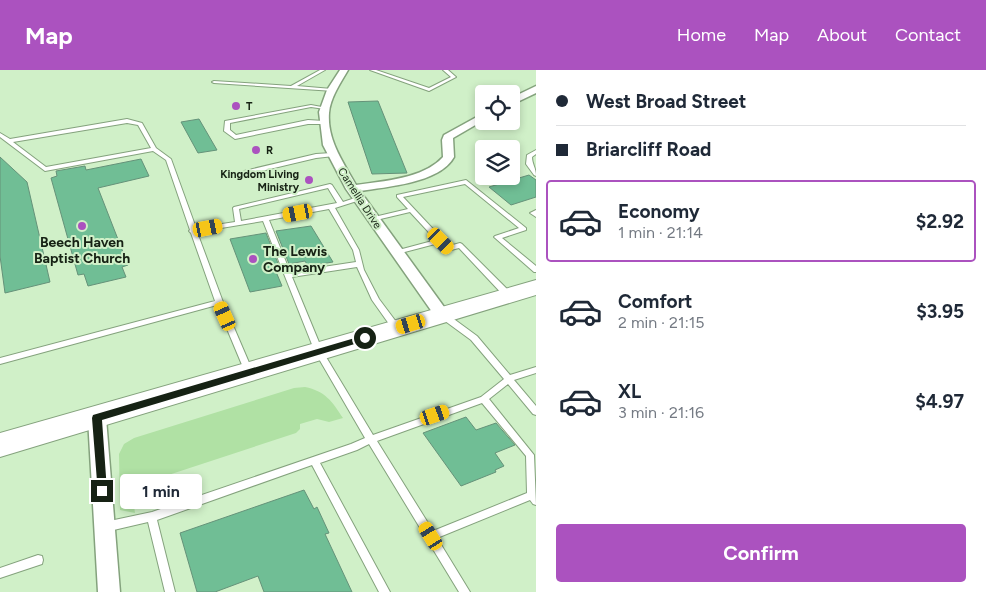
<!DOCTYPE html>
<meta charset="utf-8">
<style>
body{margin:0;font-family:Figtree,sans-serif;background:#f6f6f7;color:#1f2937;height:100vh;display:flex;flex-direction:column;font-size:19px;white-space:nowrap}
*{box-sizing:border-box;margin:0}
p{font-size:16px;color:#747a83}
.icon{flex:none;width:28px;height:28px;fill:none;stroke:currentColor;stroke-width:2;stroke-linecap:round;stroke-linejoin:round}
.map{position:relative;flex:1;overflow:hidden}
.sheet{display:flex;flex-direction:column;background:#fff;width:450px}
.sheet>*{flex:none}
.banner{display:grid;align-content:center;height:110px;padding:0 20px;background:#fff}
.tools{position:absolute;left:475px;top:15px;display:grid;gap:10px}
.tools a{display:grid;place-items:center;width:45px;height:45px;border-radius:5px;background:#fff;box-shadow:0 2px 8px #0003;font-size:25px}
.end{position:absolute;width:22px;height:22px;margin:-11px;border:6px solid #162214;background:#fff;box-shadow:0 0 0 2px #fff}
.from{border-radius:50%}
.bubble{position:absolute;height:35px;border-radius:5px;background:#fff;box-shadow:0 2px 8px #0003;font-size:16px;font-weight:700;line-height:35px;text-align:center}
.car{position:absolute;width:15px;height:30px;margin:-15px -8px;border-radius:6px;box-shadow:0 0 4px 1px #0007;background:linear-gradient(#f5c518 24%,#345 0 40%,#f5c518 0 76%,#345 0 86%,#f5c518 0)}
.banner b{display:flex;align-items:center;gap:18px;height:48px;font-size:19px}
.banner b+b{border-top:1px solid #e0e1e3}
.banner i{width:12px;height:12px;background:#1f2937}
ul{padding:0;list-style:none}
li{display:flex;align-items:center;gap:15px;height:82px;margin:0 10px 8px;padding:0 10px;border:2px solid transparent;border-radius:5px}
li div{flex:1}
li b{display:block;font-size:19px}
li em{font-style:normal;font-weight:700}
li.selected{border-color:#ab52bf}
li>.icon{width:45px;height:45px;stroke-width:1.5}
.action{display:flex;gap:10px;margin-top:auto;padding:10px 20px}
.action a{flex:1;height:58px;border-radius:5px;background:#ab52bf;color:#fff;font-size:20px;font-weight:700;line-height:58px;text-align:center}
header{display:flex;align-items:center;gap:30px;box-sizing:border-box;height:70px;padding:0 25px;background:#ab52bf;color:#fff}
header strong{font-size:24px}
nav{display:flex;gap:28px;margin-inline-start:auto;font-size:18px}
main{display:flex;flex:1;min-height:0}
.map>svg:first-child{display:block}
</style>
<header>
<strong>Map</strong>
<nav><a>Home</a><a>Map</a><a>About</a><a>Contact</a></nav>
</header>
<main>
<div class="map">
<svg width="536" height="522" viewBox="0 0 536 522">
<rect width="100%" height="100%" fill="#d0f0c8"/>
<!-- green -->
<path fill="#b0e1a4" d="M 305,317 C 325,321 332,331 343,348 L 329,352 L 317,349 L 300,354 L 300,359 L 296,363 L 147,412 C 131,420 133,427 135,443 L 120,440 L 119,384 L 124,374 L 134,368 L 294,318 Z"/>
<!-- building -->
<path fill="#70be95" stroke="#659279" d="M 378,31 L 407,103 L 372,104 L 348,32 Z
M 199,49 L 217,80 L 198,83 L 181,52 Z
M 0,87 L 27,112 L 50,212 L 5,223 L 0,186 Z
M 141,89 L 149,106 L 98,118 L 128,195 L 122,197 L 126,207 L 88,216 L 84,204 L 78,205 L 51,108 L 57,106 L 56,101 L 85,96 L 86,100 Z
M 529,105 L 536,110 L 536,127 L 511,135 L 489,117 Z
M 311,156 L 333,192 L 308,196 L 305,191 L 289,194 L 276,161 Z
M 266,163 L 279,196 L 274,197 L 282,216 L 250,222 L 230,169 Z
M 466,347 L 476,360 L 496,353 L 515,375 L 495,383 L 504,396 L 495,400 L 496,402 L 461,416 L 423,363 Z
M 304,420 L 314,439 L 317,437 L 329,463 L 325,464 L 352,522 L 264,522 L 258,506 L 215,522 L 197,522 L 180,463 Z"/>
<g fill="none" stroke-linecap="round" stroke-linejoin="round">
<!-- service casing -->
<g stroke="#84a27d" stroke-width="2">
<path id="service" d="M 320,0 L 325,0 L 297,16 L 332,19 L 334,19 L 334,21 L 214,13 L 212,12 L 214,11 L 291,16 Z
M 370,0 L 376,0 L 429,18 L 451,7 L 443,0 L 448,0 L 456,7 L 429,21 Z
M 311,35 L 327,38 L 325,39 L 311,37 L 230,53 L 230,60 L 236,65 L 308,50 L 324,51 L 326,52 L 326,54 L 308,54 L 235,69 L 224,61 L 225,51 Z
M 127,49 L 142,53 L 156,78 L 171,89 L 196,158 L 235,152 L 233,138 L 234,137 L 330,114 L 332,115 L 343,132 L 358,127 L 360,128 L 360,130 L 335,138 L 359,180 L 364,200 L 379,229 L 400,257 L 401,259 L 400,261 L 394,261 L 372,230 L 357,197 L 292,207 L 323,282 L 373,365 L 481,327 L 504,309 L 471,270 L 441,248 L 440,246 L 441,244 L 447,244 L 477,266 L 510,305 L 536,297 L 536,303 L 514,310 L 536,336 L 536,345 L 533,344 L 508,314 L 489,329 L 534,385 L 536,435 L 533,434 L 530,430 L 437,468 L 470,522 L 459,522 L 369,374 L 357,380 L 320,393 L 390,522 L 379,522 L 312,395 L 157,450 L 175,522 L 165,522 L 148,452 L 105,462 L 102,460 L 100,457 L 102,454 L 105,452 L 152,442 L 351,374 L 365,368 L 315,282 L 263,151 L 197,162 L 223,232 L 253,302 L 252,304 L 246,304 L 245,302 L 217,235 L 0,294 L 0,288 L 215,231 L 191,163 L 189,161 L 190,160 L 166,90 L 153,81 L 45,101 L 0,67 L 0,63 L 10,69 ZM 127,53 L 138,55 L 151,78 L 46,97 L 13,72 ZM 328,118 L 337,133 L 241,151 L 239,139 ZM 329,139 L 353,180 L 356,192 L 290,202 L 269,150 ZM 482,333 L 526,386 L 527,423 L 433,461 L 377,371 Z
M 536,80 L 536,84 L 532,87 C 532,94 536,98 536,106 L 534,105 L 526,94 L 527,85 Z
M 332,83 L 335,85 L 334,86 L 316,88 L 227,109 L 224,107 L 227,105 L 316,84 Z
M 466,110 L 526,158 L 526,160 L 502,168 L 536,196 L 536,202 L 534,202 L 494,167 L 495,166 L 519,158 L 465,114 L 403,127 L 449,176 L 460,173 L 462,174 L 511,223 L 512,225 L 511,227 L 505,227 L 459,178 C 448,181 447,182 439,173 L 397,184 L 395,183 L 394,182 L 395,181 L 436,170 L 410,142 L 372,151 L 369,149 L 370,148 L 408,139 L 397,127 L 397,125 Z
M 536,140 L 536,147 L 530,143 Z
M 38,485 L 42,486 L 43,490 L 42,494 L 0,508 L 0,498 Z"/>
</g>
<!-- minor casing -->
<g stroke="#84a27d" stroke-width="3">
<path id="minor" d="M 340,0 L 348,0 C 341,12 330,28 329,43 C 327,70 343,92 356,115 C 383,111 423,109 443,87 L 442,70 L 444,65 L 484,43 L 484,50 L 453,68 L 454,87 C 440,113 386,117 360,121 L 447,241 L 449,245 L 447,249 L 442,250 L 437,249 L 346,119 L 323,75 L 319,42 L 327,20 Z
M 536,16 L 536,23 L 511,35 L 511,28 Z
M 97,341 L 103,343 L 106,348 L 120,522 L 98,522 L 88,348 L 91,343 Z"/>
</g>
<!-- primary casing -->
<g stroke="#84a27d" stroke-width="2">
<path id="primary" d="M 536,210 L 536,225 L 0,387 L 0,363 Z"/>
</g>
<!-- service -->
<use href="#service" fill="#fff" fill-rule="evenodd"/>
<!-- minor -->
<use href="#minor" fill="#fff" fill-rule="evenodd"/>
<!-- primary -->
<use href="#primary" fill="#fff" fill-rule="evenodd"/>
</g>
<!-- route -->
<path fill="#162214" d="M 365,265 L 368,266 L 368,270 L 102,350 L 107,421 L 105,424 L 98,424 L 92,348 L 93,345 Z"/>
<!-- markers -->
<g fill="#ab52bf" stroke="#d0f0c8" stroke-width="2">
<circle cx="236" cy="36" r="5"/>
<circle cx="256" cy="80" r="5"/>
<circle cx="309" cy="110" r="5"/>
<circle cx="82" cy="156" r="5"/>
<circle cx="253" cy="189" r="5"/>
</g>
<g text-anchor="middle" stroke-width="4" stroke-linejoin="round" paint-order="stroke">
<!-- far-poi labels -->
<g font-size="11" font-weight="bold" fill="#162214" stroke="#d0f0c8" text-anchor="start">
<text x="246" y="40">T</text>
<text x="266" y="84">R</text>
<text x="299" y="108" text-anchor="end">Kingdom Living<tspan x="299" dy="13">Ministry</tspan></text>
</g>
<!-- far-street labels -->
<g font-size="11" fill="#162214" stroke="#d0f0c8">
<text transform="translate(360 128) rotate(57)" y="4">Camellia Drive</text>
</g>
<!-- poi labels -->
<g font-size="14" font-weight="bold" fill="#162214" stroke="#d0f0c8">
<text x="82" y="177">Beech Haven<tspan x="82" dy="16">Baptist Church</tspan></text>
<text x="263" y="186" text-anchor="start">The Lewis<tspan x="263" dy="16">Company</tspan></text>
</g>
</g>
</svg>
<div class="tools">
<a><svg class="icon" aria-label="locate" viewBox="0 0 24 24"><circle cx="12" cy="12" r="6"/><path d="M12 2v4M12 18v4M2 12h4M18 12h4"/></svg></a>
<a><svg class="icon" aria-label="layers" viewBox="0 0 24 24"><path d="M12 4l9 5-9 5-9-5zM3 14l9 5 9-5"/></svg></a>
</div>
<i class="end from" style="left:365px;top:268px"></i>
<i class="end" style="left:102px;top:421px"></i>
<div class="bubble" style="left:120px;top:404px;width:82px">1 min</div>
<i class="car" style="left:298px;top:143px;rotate:259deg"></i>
<i class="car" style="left:208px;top:158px;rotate:79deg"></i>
<i class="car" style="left:441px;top:171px;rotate:135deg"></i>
<i class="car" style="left:225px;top:246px;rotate:336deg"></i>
<i class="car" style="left:411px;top:254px;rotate:253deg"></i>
<i class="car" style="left:435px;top:345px;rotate:71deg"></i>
<i class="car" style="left:431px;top:466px;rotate:328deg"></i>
</div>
<section class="sheet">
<div class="banner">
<b><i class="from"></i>West Broad Street</b>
<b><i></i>Briarcliff Road</b>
</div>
<ul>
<li class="selected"><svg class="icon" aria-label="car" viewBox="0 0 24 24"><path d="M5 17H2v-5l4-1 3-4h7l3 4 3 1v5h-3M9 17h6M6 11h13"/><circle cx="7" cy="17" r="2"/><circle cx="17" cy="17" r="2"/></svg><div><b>Economy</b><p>1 min · 21:14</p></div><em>$2.92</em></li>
<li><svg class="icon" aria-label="car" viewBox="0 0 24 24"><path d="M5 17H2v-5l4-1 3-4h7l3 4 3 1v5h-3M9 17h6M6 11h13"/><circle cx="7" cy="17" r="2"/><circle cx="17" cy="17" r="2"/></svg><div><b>Comfort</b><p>2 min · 21:15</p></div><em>$3.95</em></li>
<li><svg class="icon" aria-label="car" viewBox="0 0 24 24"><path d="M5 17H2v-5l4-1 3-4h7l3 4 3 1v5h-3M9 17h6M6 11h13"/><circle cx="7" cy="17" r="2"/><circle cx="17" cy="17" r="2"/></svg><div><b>XL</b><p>3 min · 21:16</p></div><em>$4.97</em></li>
</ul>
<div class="action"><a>Confirm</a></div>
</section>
</main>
